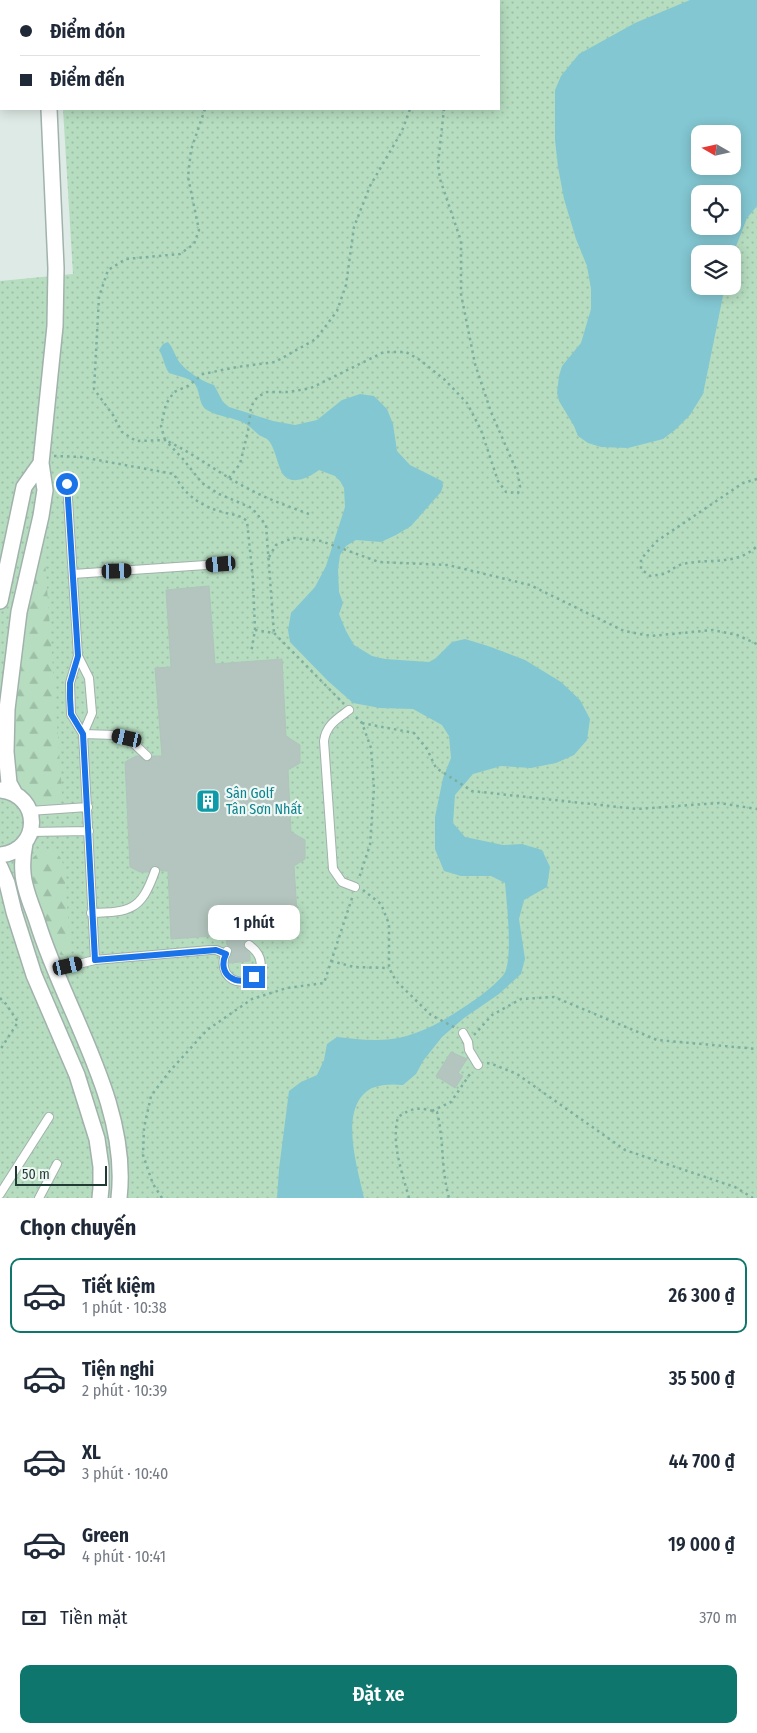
<!DOCTYPE html>
<html lang="vi">
<meta charset="utf-8">
<style>
body{margin:0;font-family:"Fira Sans Condensed",sans-serif;background:#f6f6f7;color:#1f2937;height:100vh;display:flex;flex-direction:column;font-size:19px;white-space:nowrap}
*{box-sizing:border-box;margin:0}
p{font-size:16px;color:#747a83}
.icon{flex:none;width:28px;height:28px;fill:none;stroke:currentColor;stroke-width:2;stroke-linecap:round;stroke-linejoin:round}
.map{position:relative;height:1198px;overflow:hidden}
.panel{display:flex;flex-direction:column;background:#fff;flex:1}
.panel>*{flex:none}
.top-card{position:absolute;left:0px;top:0px;width:500px;height:110px;box-shadow:0 2px 12px #0003;display:grid;align-content:center;height:110px;padding:0 20px;background:#fff}
.needle{width:32px;rotate:279deg}
.controls{position:absolute;left:691px;top:125px;display:grid;gap:10px}
.controls a{display:grid;place-items:center;width:50px;height:50px;border-radius:10px;background:#fff;box-shadow:0 2px 12px #0003;font-size:25px}
.scale{position:absolute;left:15px;bottom:12px;width:92px;box-sizing:border-box;padding-left:5px;border:2px solid #1f3b33;border-top:0;font-size:14px;line-height:18px;white-space:nowrap;color:#1f3b33;-webkit-text-stroke:4px #eef7f3;paint-order:stroke}
.end{position:absolute;width:22px;height:22px;margin:-11px;border:6px solid #1a73e8;background:#fff;box-shadow:0 0 0 2px #fff}
.from{border-radius:50%}
.bubble{position:absolute;height:35px;border-radius:10px;background:#fff;box-shadow:0 2px 12px #0003;font-size:16px;font-weight:600;line-height:35px;text-align:center}
.car{position:absolute;width:15px;height:30px;margin:-15px -8px;border-radius:6px;box-shadow:0 0 4px 1px #0007;background:linear-gradient(#222 24%,#8ab4d8 0 40%,#222 0 76%,#8ab4d8 0 86%,#222 0)}
.top-card b{display:flex;align-items:center;gap:18px;height:48px;font-size:19px}
.top-card b+b{border-top:1px solid #e0e1e3}
.top-card i{width:12px;height:12px;background:#1f2937}
ul{padding:0;list-style:none}
li{display:flex;align-items:center;gap:15px;height:75px;margin:0 10px 8px;padding:0 10px;border:2px solid transparent;border-radius:10px}
li div{flex:1}
li b{display:block;font-size:19px}
li em{font-style:normal;font-weight:600}
li.active{border-color:#0f766e}
li>.icon{width:45px;height:45px;stroke-width:1.5}
h2{padding:0 20px;font-size:22px;line-height:60px}
.pay{display:flex;align-items:center;gap:12px;height:55px;padding:0 20px;font-size:19px}
.pay p{margin-inline-start:auto}
.cta{display:flex;gap:10px;margin-top:auto;padding:10px 20px}
.cta a{flex:1;height:58px;border-radius:10px;background:#0f766e;color:#fff;font-size:20px;font-weight:600;line-height:58px;text-align:center}
.map>svg:first-child{display:block}
</style>
<div class="map">
<svg width="757" height="1198" viewBox="0 0 757 1198">
<defs>
<pattern id="grass-dots" width="8" height="8" patternUnits="userSpaceOnUse" patternTransform="scale(1.25)"><rect width="8" height="8" fill="#b6ddc0"/><path d="M2 2h.1M6 6h.1" fill="none" stroke="#9cbfa5" stroke-width="1.8" stroke-linecap="round"/></pattern>
<pattern id="forest-firs" width="22" height="20" patternUnits="userSpaceOnUse" patternTransform="scale(1.25)"><rect width="22" height="20" fill="#b6ddc0"/><path d="M5 1l3.5 6h-7zM16 11l3.5 6h-7z" fill="#9cbfa5"/></pattern>
</defs>
<rect width="100%" height="100%" fill="#deeae5"/>
<!-- grass -->
<path fill="url(#grass-dots)" fill-rule="evenodd" d="M 56,0 L 757,0 L 757,1198 L 0,1198 L 0,281 L 73,274 L 63,109 L 499,109 L 499,1 ZM 700,134 L 732,134 L 732,166 L 700,166 ZM 700,194 L 732,194 L 732,226 L 700,226 ZM 700,254 L 732,254 L 732,286 L 700,286 Z"/>
<!-- forest -->
<path fill="url(#forest-firs)" d="M 44,547 L 62,792 L 62,801 C 53,809 45,809 35,803 C 24,796 16,785 14,772 C 12,755 14,736 15,719 C 18,660 26,603 44,547 Z
M 47,849 C 59,852 62,858 64,869 L 70,942 L 69,955 C 61,957 55,952 50,947 C 45,930 26,882 29,867 C 30,857 39,852 47,849 Z"/>
<!-- water -->
<path fill="#83c7d2" fill-rule="evenodd" d="M 690,0 L 757,0 L 757,206 L 747,218 L 733,254 L 700,254 L 700,286 L 725,286 L 703,394 L 690,415 L 675,430 L 663,439 L 628,448 L 601,447 L 588,443 L 578,436 L 574,426 L 559,401 L 557,393 L 559,376 L 562,366 L 581,343 L 591,309 L 591,289 L 587,266 L 576,239 L 564,199 L 558,167 L 555,140 L 555,90 L 561,76 L 579,54 L 635,23 ZM 700,134 L 732,134 L 732,166 L 700,166 ZM 700,194 L 732,194 L 732,226 L 700,226 Z
M 168,342 C 173,348 174,353 178,360 C 184,370 203,382 214,385 L 223,402 L 229,407 L 273,421 L 295,425 L 317,420 L 342,400 L 360,394 L 374,396 L 387,409 L 393,424 L 397,451 L 410,465 L 442,481 L 443,486 L 441,492 L 411,526 L 396,535 L 381,542 L 356,540 L 346,546 L 340,555 L 338,570 L 339,592 L 343,603 L 339,614 L 346,631 L 354,645 L 372,656 L 385,659 L 429,662 L 436,658 L 452,642 L 465,639 L 488,646 L 525,660 L 561,682 L 580,700 L 590,719 L 587,740 L 574,755 L 556,763 L 531,768 L 501,766 L 473,774 L 455,795 L 453,823 L 465,837 L 503,845 L 522,844 L 542,850 L 550,867 L 547,887 L 524,900 L 519,919 L 525,959 L 521,974 L 499,994 L 464,1018 L 442,1037 L 423,1061 L 416,1074 L 403,1085 C 393,1084 382,1084 372,1088 C 337,1106 358,1169 364,1198 L 277,1198 L 279,1169 L 289,1091 L 301,1082 L 317,1075 L 324,1060 L 327,1044 L 337,1037 C 349,1038 362,1040 375,1040 C 414,1041 445,1020 476,999 C 483,994 504,978 506,970 C 512,950 507,905 505,883 L 491,876 L 461,876 L 444,871 L 435,849 L 435,817 L 443,778 L 451,758 L 449,736 L 442,725 L 413,709 L 380,708 L 353,703 L 328,681 L 290,642 L 288,630 L 291,613 L 315,587 L 326,566 L 345,507 L 344,488 L 340,481 L 335,476 L 319,470 C 311,476 297,484 287,478 C 278,473 277,451 269,441 C 267,438 262,437 259,435 C 254,431 250,426 244,423 C 233,417 218,417 207,410 C 198,405 201,391 194,383 C 188,377 177,376 169,373 C 164,366 164,358 159,350 L 163,344 Z"/>
<!-- building -->
<path fill="#b3c5be" stroke="#b0c4bc" d="M 209,586 L 215,664 L 282,659 L 286,736 L 300,745 L 300,763 L 288,770 L 291,832 L 305,840 L 305,859 L 294,866 L 298,929 L 249,934 L 249,940 L 245,941 L 243,946 L 250,954 L 250,961 L 229,963 L 233,950 L 230,946 L 227,945 L 226,935 L 171,939 L 168,871 L 161,871 L 159,867 L 155,865 L 151,867 L 149,872 L 140,872 L 130,867 L 125,762 L 136,756 L 139,756 L 146,762 L 151,760 L 152,756 L 162,756 L 155,668 L 171,667 L 166,590 Z
M 451,1052 L 467,1059 L 458,1073 L 463,1076 L 455,1088 L 436,1076 Z"/>
<g fill="none" stroke-linecap="round" stroke-linejoin="round">
<!-- lane casing -->
<g stroke="#a1b2ac" stroke-width="10">
<path id="lane" d="M 67,484 L 78,656 L 70,683 L 71,714 L 83,734 L 95,960
M 73,574 L 221,564
M 78,656 L 89,678 L 92,713 L 83,734
M 349,710 C 337,719 326,725 324,741 L 333,869 L 342,882 L 355,887
M 83,734 L 115,735 L 127,737 L 147,756
M 29,811 L 88,807
M 30,832 L 89,831
M 91,913 C 130,912 141,911 155,871
M 227,951 C 223,958 222,965 226,973 C 241,996 280,968 249,945
M 54,970 L 95,960 L 210,950 L 216,950 L 226,954
M 463,1033 L 468,1042 L 469,1050 L 478,1065
M 0,1194 L 49,1117
M 39,1198 L 57,1164"/>
</g>
<!-- street casing -->
<g stroke="#a1b2ac" stroke-width="18">
<path id="street" d="M 45,0 L 45,1
M 0,601 L 24,487 L 41,463
M 0,790 C 42,794 42,851 0,855
M 15,794 L 9,783 L 6,752 L 7,709 L 19,612 L 41,516 L 45,490 L 41,463 L 55,326 L 56,268 L 49,109
M 25,843 C 23,853 22,863 23,873 C 24,890 33,908 38,924 C 65,1011 130,1104 119,1198
M 0,867 L 7,883 L 14,912 L 34,975 L 77,1075 L 97,1139 L 101,1167 L 101,1188 L 100,1198"/>
</g>
<!-- path -->
<path stroke="#7daf9f" stroke-width="2.5" stroke-dasharray="2.5 4" stroke-linecap="butt" d="M 418,0 L 419,1
M 234,1 L 234,0
M 460,1 L 460,0
M 205,109 L 191,150 L 188,177 L 199,230 L 194,244 L 180,254 L 126,259 L 108,270 L 99,297 L 94,389 L 113,415 L 122,432 L 136,441 L 165,440 L 183,459 L 202,483 L 219,494 L 252,508 L 266,525 L 274,633
M 54,456 L 81,457 L 174,474 C 185,496 202,507 226,513 C 235,515 240,515 247,521 L 253,580 L 255,630 L 251,653
M 229,478 L 240,464 L 248,431 L 251,407 L 255,400 L 259,396 L 267,392 L 289,392 L 311,388 L 384,352 L 406,352 L 420,360 L 445,380 L 467,403 L 481,430 L 498,481 L 506,492 L 518,493 L 520,487 L 518,474 L 491,412 L 475,364 L 461,294 L 461,241 L 440,179 L 438,164 L 444,109
M 757,479 L 743,483 L 657,541 L 641,559 L 641,569 L 650,576 C 656,575 661,575 666,573 C 672,570 677,565 683,564 C 709,558 737,566 757,546
M 309,514 C 287,506 265,498 245,487 C 217,472 193,453 165,440 L 161,426 L 166,404 L 174,392 L 188,386 L 203,374 L 237,367 L 275,362 L 316,339 L 337,311 L 346,285 L 354,227 L 370,186 L 402,131 L 410,109
M 269,557 L 276,545 L 293,538 L 321,541 L 379,562 L 448,565 L 530,585 L 624,631 L 651,636 L 713,630 L 737,635 L 757,644
M 255,630 L 274,633 L 344,704
M 356,717 L 362,723 L 371,748 L 374,788 L 370,845 L 359,878
M 362,723 L 414,733 L 427,749 L 436,768 L 472,791 L 637,809 L 719,803 L 757,809
M 363,890 L 381,904 L 389,924 L 389,968 L 396,981 L 431,1015 L 456,1028
M 331,961 L 354,967 L 389,968
M 0,998 L 6,1004 L 18,1022 L 0,1050
M 474,1035 L 492,1015 L 521,999 L 554,997 L 657,1040 L 757,1049
M 487,1063 L 492,1064 L 517,1074 L 625,1150 L 735,1187 L 753,1198
M 432,1111 L 451,1102 L 472,1071
M 162,1198 L 153,1184 L 143,1155 L 144,1128 L 151,1096 L 169,1072 L 207,1030 L 252,999 L 287,988 L 324,983 L 353,895
M 409,1198 C 402,1172 391,1143 398,1117 C 413,1107 419,1107 437,1112 C 444,1140 441,1170 449,1198"/>
<!-- lane -->
<use href="#lane" stroke="#fff" stroke-width="8"/>
<!-- street -->
<use href="#street" stroke="#fff" stroke-width="15"/>
</g>
<g fill="none" stroke-linecap="round" stroke-linejoin="round">
<!-- route -->
<path stroke="#1a73e8" stroke-width="6" d="M 67,484 L 78,656 L 70,683 L 70,698 L 71,714 L 83,734 L 95,960 L 216,950 L 226,954 C 216,974 237,988 254,977"/>
</g>
<!-- icons -->
<defs>
<g id="building-square" transform="scale(1.25)"><rect x="-9" y="-9" width="18" height="18" rx="4" fill="#0f9aa8" stroke="#eef7f3"/><path d="M-4-6H4V6H1V3H-1V6H-4ZM-2.5-4.3h1.7v1.8h-1.7ZM.8-4.3h1.7v1.8H.8ZM-2.5-1h1.7V.8h-1.7ZM.8-1h1.7V.8H.8Z" fill="#fff"/></g>
</defs>
<g fill-rule="evenodd">
<use href="#building-square" x="208" y="801"/>
</g>
<g text-anchor="middle" stroke-width="4.5" stroke-linejoin="round" paint-order="stroke">
<!-- culture labels -->
<g font-size="14" fill="#0d838f" stroke="#eef7f3" text-anchor="start">
<text x="226" y="798">Sân Golf<tspan x="226" dy="16">Tân Sơn Nhất</tspan></text>
</g>
</g>
</svg>
<div class="controls">
<a><svg class="needle" viewBox="-14 -14 28 28"><path d="M0-13l5 13h-10z" fill="#e53935"/><path d="M0 13l5-13h-10z" fill="#747a83"/></svg></a>
<a><svg class="icon" aria-label="locate" viewBox="0 0 24 24"><circle cx="12" cy="12" r="6"/><path d="M12 2v4M12 18v4M2 12h4M18 12h4"/></svg></a>
<a><svg class="icon" aria-label="layers" viewBox="0 0 24 24"><path d="M12 4l9 5-9 5-9-5zM3 14l9 5 9-5"/></svg></a>
</div>
<div class="scale">50 m</div>
<i class="end from" style="left:67px;top:484px"></i>
<i class="end" style="left:254px;top:977px"></i>
<div class="bubble" style="left:208px;top:905px;width:92px">1 phút</div>
<i class="car" style="left:221px;top:564px;rotate:265deg"></i>
<i class="car" style="left:117px;top:571px;rotate:88deg"></i>
<i class="car" style="left:127px;top:738px;rotate:283deg"></i>
<i class="car" style="left:68px;top:966px;rotate:77deg"></i>
<div class="top-card">
<b><i class="from"></i>Điểm đón</b>
<b><i></i>Điểm đến</b>
</div>
</div>
<section class="panel">
<h2>Chọn chuyến</h2>
<ul>
<li class="active"><svg class="icon" aria-label="car" viewBox="0 0 24 24"><path d="M5 17H2v-5l4-1 3-4h7l3 4 3 1v5h-3M9 17h6M6 11h13"/><circle cx="7" cy="17" r="2"/><circle cx="17" cy="17" r="2"/></svg><div><b>Tiết kiệm</b><p>1 phút · 10:38</p></div><em>26 300 ₫</em></li>
<li><svg class="icon" aria-label="car" viewBox="0 0 24 24"><path d="M5 17H2v-5l4-1 3-4h7l3 4 3 1v5h-3M9 17h6M6 11h13"/><circle cx="7" cy="17" r="2"/><circle cx="17" cy="17" r="2"/></svg><div><b>Tiện nghi</b><p>2 phút · 10:39</p></div><em>35 500 ₫</em></li>
<li><svg class="icon" aria-label="car" viewBox="0 0 24 24"><path d="M5 17H2v-5l4-1 3-4h7l3 4 3 1v5h-3M9 17h6M6 11h13"/><circle cx="7" cy="17" r="2"/><circle cx="17" cy="17" r="2"/></svg><div><b>XL</b><p>3 phút · 10:40</p></div><em>44 700 ₫</em></li>
<li><svg class="icon" aria-label="car" viewBox="0 0 24 24"><path d="M5 17H2v-5l4-1 3-4h7l3 4 3 1v5h-3M9 17h6M6 11h13"/><circle cx="7" cy="17" r="2"/><circle cx="17" cy="17" r="2"/></svg><div><b>Green</b><p>4 phút · 10:41</p></div><em>19 000 ₫</em></li>
</ul>
<div class="pay"><svg class="icon" aria-label="cash" viewBox="0 0 24 24"><path d="M3 7h18v10H3z"/><circle cx="12" cy="12" r="2"/></svg>Tiền mặt<p>370 m</p></div>
<div class="cta"><a>Đặt xe</a></div>
</section>
